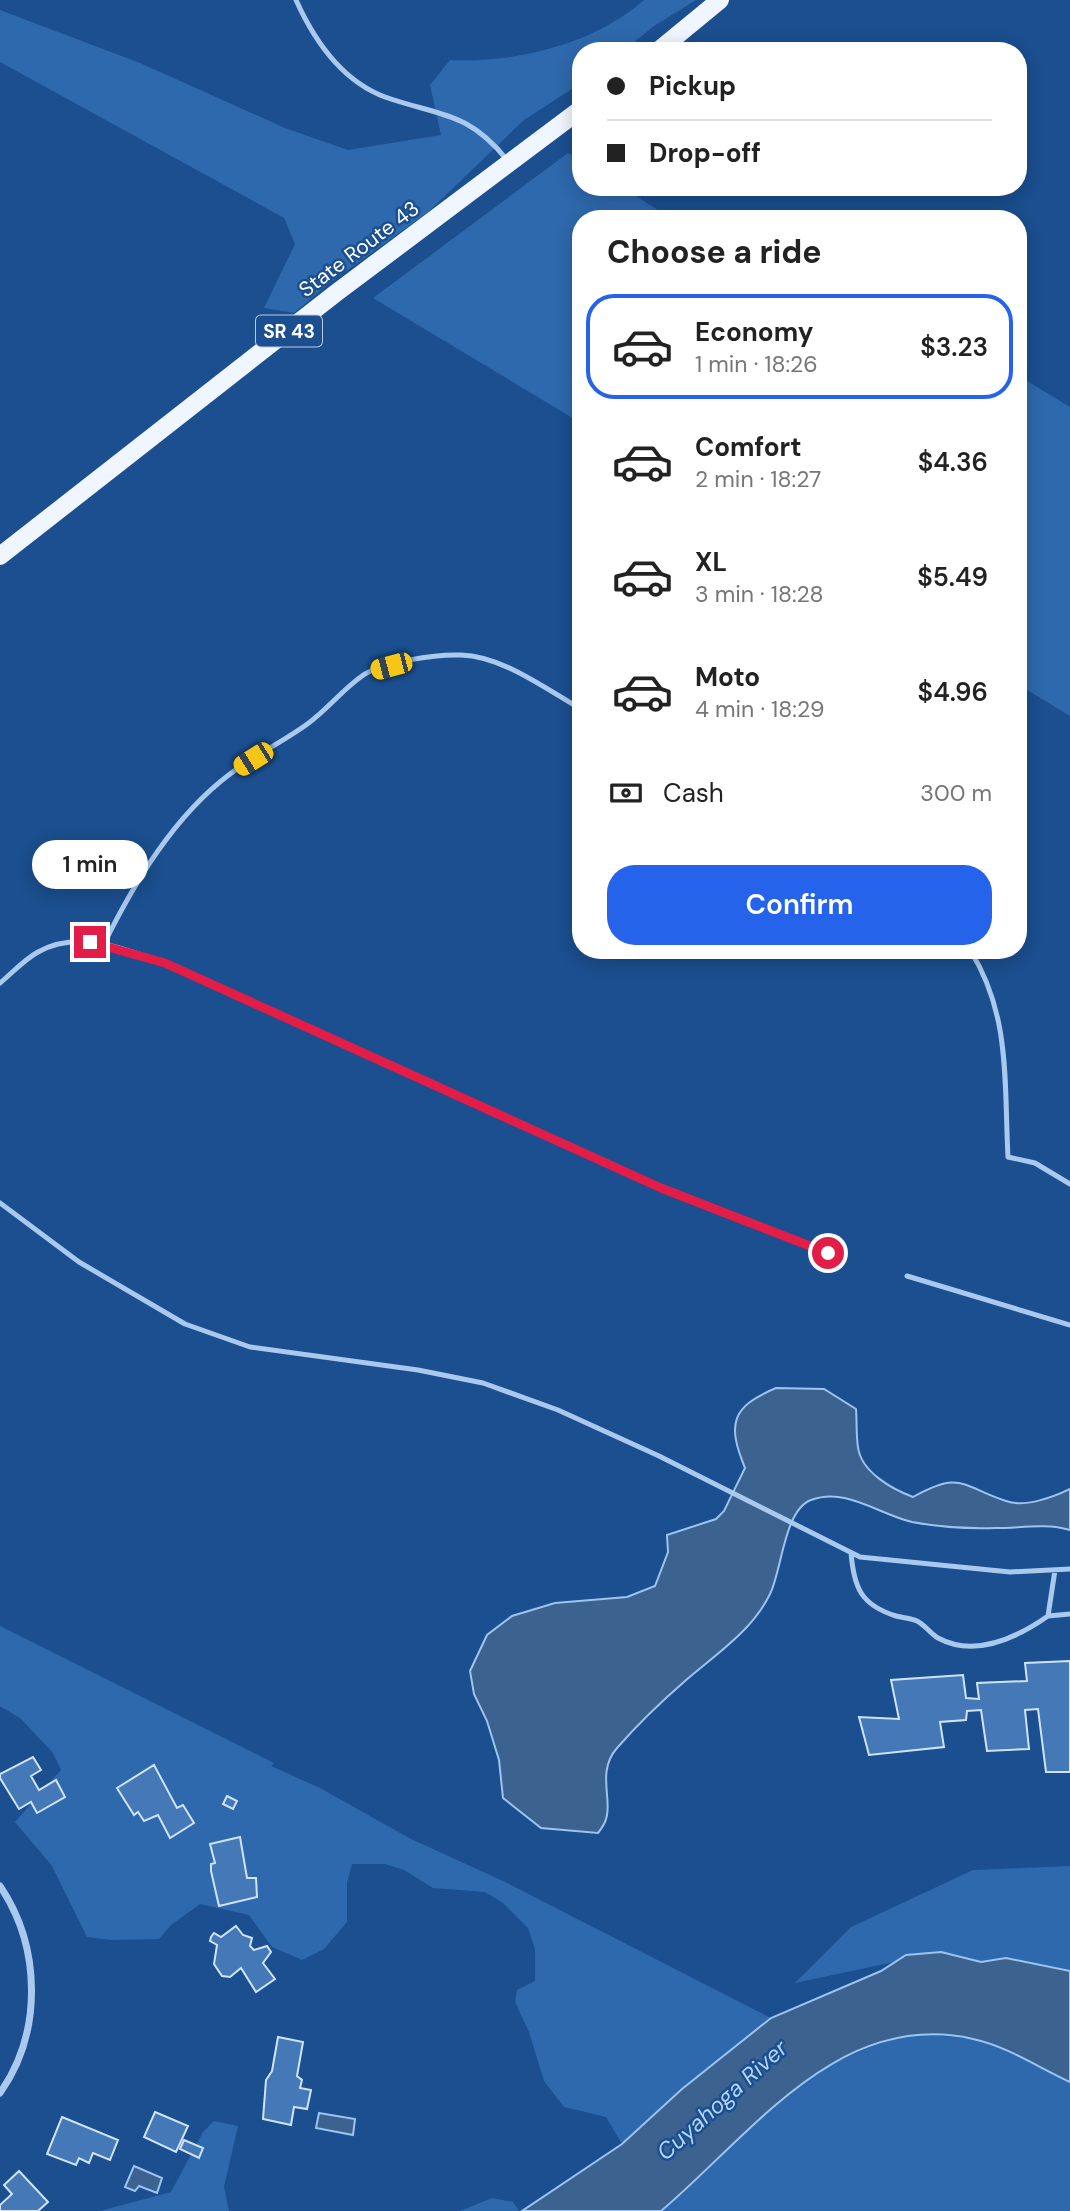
<!DOCTYPE html>
<meta charset="utf-8">
<style>
body{margin:0;font-family:"DM Sans",sans-serif;background:#f6f6f6;color:#222;height:100vh;display:flex;flex-direction:column;font-size:26px;white-space:nowrap}
*{box-sizing:border-box;margin:0}
p{font-size:23px;color:#767676}
.icon{flex:none;width:38px;height:38px;fill:none;stroke:currentColor;stroke-width:2;stroke-linecap:round;stroke-linejoin:round}
.map{position:relative;flex:1;overflow:hidden}
.sheet{position:absolute;left:572px;top:210px;width:455px;height:749px;display:flex;flex-direction:column;background:#fff;border-radius:28px;box-shadow:0 4px 18px #0003}
.sheet>*{flex:none}
.guide{position:absolute;left:572px;top:42px;width:455px;height:154px;border-radius:28px;box-shadow:0 4px 18px #0003;display:grid;align-content:center;height:154px;padding:0 35px;background:#fff}
.end{position:absolute;width:32px;height:32px;margin:-16px;border:9px solid #e11d48;background:#fff;box-shadow:0 0 0 4px #fff}
.from{border-radius:50%}
.bubble{position:absolute;height:49px;border-radius:24px;background:#fff;box-shadow:0 4px 18px #0003;font-size:23px;font-weight:600;line-height:49px;text-align:center}
.car{position:absolute;width:21px;height:42px;margin:-21px -10px;border-radius:9px;box-shadow:0 0 5px 2px #0007;background:linear-gradient(#f5c518 24%,#345 0 40%,#f5c518 0 76%,#345 0 86%,#f5c518 0)}
.guide b{display:flex;align-items:center;gap:24px;height:66px;font-size:26px}
.guide b+b{border-top:2px solid #e0e0e0}
.guide i{width:18px;height:18px;background:#222}
ul{padding:0;list-style:none}
li{display:flex;align-items:center;gap:21px;height:105px;margin:0 14px 10px;padding:0 21px;border:4px solid transparent;border-radius:28px}
li div{flex:1}
li b{display:block;font-size:26px}
li em{font-style:normal;font-weight:600}
li.current{border-color:#2563eb}
li>.icon{width:63px;height:63px;stroke-width:1.5}
h2{padding:0 35px;font-size:32px;line-height:84px}
.pay{display:flex;align-items:center;gap:18px;height:77px;padding:0 35px;font-size:26px}
.pay p{margin-inline-start:auto}
.primary-button{display:flex;gap:14px;margin-top:auto;padding:14px 35px}
.primary-button a{flex:1;height:80px;border-radius:28px;background:#2563eb;color:#fff;font-size:28px;font-weight:600;line-height:80px;text-align:center}
.map>svg:first-child{display:block}
</style>
<div class="map">
<svg width="1070" height="2211" viewBox="0 0 1070 2211">
<rect width="100%" height="100%" fill="#1b4f8f"/>
<!-- green -->
<path fill="#2e69ad" d="M 644,0 L 696,0 L 654,26 L 623,51 L 581,51 L 581,83 L 524,120 L 427,213 L 331,282 L 294,313 L 264,308 L 295,244 L 284,218 L 0,62 L 0,10 L 140,63 L 285,128 L 348,150 L 441,135 L 430,85 L 450,60 C 517,63 594,44 644,0 Z
M 568,153 L 581,161 L 581,187 L 622,187 L 672,219 L 581,219 L 581,423 L 373,298 Z
M 1019,376 L 1070,407 L 1070,716 L 1019,685 Z
M 0,1626 L 274,1763 L 271,1766 L 320,1788 L 411,1839 L 503,1881 L 771,2018 L 682,2089 L 622,2144 L 606,2117 L 564,2107 L 544,2081 L 529,2032 L 515,2002 L 517,1990 L 535,1981 L 535,1949 L 528,1928 L 503,1903 L 485,1892 L 433,1888 L 404,1870 L 385,1864 L 352,1864 L 347,1883 L 347,1922 L 324,1949 L 302,1960 L 272,1947 L 249,1915 L 200,1904 L 171,1925 L 159,1939 L 111,1940 L 87,1937 L 52,1866 L 15,1822 L 61,1770 L 53,1753 L 20,1718 L 0,1706 Z
M 1070,1866 L 1070,1971 L 1006,1958 L 981,1962 L 941,1952 L 795,1983 L 851,1927 L 973,1870 Z
M 915,2033 L 972,2039 L 1022,2055 L 1070,2082 L 1070,2211 L 661,2211 L 783,2097 L 819,2070 L 872,2046 Z
M 214,2121 L 238,2126 L 224,2187 L 229,2211 L 100,2211 L 171,2192 L 203,2132 Z
M 492,2198 L 513,2202 L 519,2211 L 460,2211 Z"/>
<!-- water -->
<path fill="#3c6290" stroke="#9cc4f0" stroke-width="2" d="M 776,1388 L 824,1389 L 856,1409 C 857,1421 856,1435 858,1447 C 861,1472 892,1489 913,1497 C 961,1470 961,1486 1006,1501 C 1024,1508 1054,1497 1070,1489 L 1070,1530 C 1045,1523 1021,1528 996,1528 C 969,1529 939,1527 912,1522 C 878,1514 846,1487 811,1500 C 784,1510 782,1570 770,1594 C 752,1631 715,1655 685,1681 C 662,1701 637,1725 617,1748 C 596,1772 613,1800 606,1819 C 605,1824 601,1829 598,1833 L 541,1828 L 503,1798 L 499,1760 L 487,1721 L 474,1694 L 470,1671 L 487,1635 L 512,1616 L 555,1603 L 627,1597 L 655,1586 L 668,1552 L 667,1535 L 716,1519 L 724,1511 L 745,1468 C 727,1424 731,1407 776,1388 Z
M 941,1952 L 981,1962 L 1006,1958 L 1070,1971 L 1070,2082 C 1037,2067 1009,2047 973,2039 C 839,2008 750,2136 661,2211 L 522,2211 L 622,2144 L 682,2089 L 771,2018 L 881,1971 L 906,1955 Z
M 319,2113 L 355,2119 L 353,2135 L 316,2128 Z
M 134,2166 L 162,2178 L 157,2193 L 139,2186 L 135,2191 L 125,2187 Z"/>
<!-- building -->
<path fill="#4478b7" stroke="#cfe3fa" stroke-width="2" d="M 1070,1661 L 1070,1772 L 1046,1772 L 1038,1709 L 1025,1710 L 1029,1749 L 987,1751 L 981,1710 L 967,1711 L 966,1720 L 940,1722 L 944,1747 L 869,1755 L 859,1717 L 899,1719 L 891,1680 L 963,1675 L 966,1698 L 979,1699 L 977,1683 L 1027,1681 L 1025,1663 Z
M 33,1757 L 41,1770 L 31,1776 L 39,1790 L 56,1780 L 65,1797 L 37,1813 L 31,1802 L 19,1809 L 0,1778 L 0,1774 Z
M 154,1765 L 177,1808 L 183,1805 L 194,1823 L 170,1838 L 158,1815 L 144,1821 L 138,1812 L 134,1815 L 117,1788 Z
M 227,1796 L 237,1801 L 233,1809 L 223,1804 Z
M 240,1837 L 247,1878 L 256,1878 L 257,1897 L 219,1906 L 211,1871 L 211,1864 L 215,1863 L 210,1844 Z
M 236,1926 L 243,1935 L 252,1938 L 250,1946 L 254,1950 L 267,1946 L 271,1952 L 263,1963 L 275,1979 L 256,1992 L 241,1968 L 230,1977 L 222,1976 L 214,1964 L 217,1945 L 210,1941 L 211,1937 L 214,1933 L 221,1937 Z
M 278,2037 L 303,2042 L 297,2076 L 302,2080 L 300,2088 L 311,2090 L 307,2109 L 294,2107 L 291,2125 L 263,2119 L 266,2080 L 272,2071 Z
M 155,2112 L 188,2126 L 176,2152 L 144,2137 Z
M 62,2117 L 118,2140 L 110,2160 L 93,2153 L 89,2163 L 79,2158 L 76,2165 L 47,2154 Z
M 184,2140 L 203,2148 L 199,2158 L 180,2149 Z
M 19,2171 L 48,2202 L 38,2211 L 0,2211 L 0,2205 L 12,2194 L 4,2185 Z"/>
<g fill="none" stroke-linecap="round" stroke-linejoin="round">
<!-- lane -->
<path stroke="#a9c9ee" stroke-width="5" d="M 296,0 C 314,40 342,81 385,97 C 439,116 468,111 507,160
M 104,944 C 134,883 174,816 230,774 C 254,756 282,742 306,725 C 326,711 342,690 362,676 C 381,662 437,654 461,655 C 502,656 546,689 581,709
M 970,950 C 1011,1015 1004,1083 1008,1157 L 1035,1163 L 1070,1184
M 0,983 C 12,973 25,959 38,952 C 80,929 123,949 165,963 L 661,1188 L 828,1253
M 0,1203 L 79,1262 L 185,1324 L 250,1347 L 418,1370 L 483,1383 L 558,1410 L 659,1456 L 860,1557 L 1010,1572 L 1070,1569
M 907,1276 L 1070,1325
M 851,1553 C 854,1588 861,1605 896,1616 C 903,1618 911,1618 917,1621 C 925,1625 931,1634 938,1638 C 975,1658 1018,1637 1048,1616 L 1055,1570
M 1048,1616 L 1070,1614"/>
<!-- street -->
<path stroke="#a9c9ee" stroke-width="7" d="M 0,1886 C 41,1947 43,2032 0,2093"/>
<!-- primary -->
<path stroke="#f0f6ff" stroke-width="18" d="M 658,51 L 720,0
M 0,556 L 336,293 L 581,109"/>
</g>
<g fill="none" stroke-linecap="round" stroke-linejoin="round">
<!-- route -->
<path stroke="#e11d48" stroke-width="9" d="M 90,942 L 165,963 L 661,1188 L 828,1253"/>
</g>
<g text-anchor="middle" stroke-width="5" stroke-linejoin="round" paint-order="stroke">
<!-- shield labels -->
<rect fill="#1b4f8f" stroke="#bbcadd" stroke-width="2" x="256" y="315.5" width="66" height="31" rx="5"/>
<g font-size="19" font-weight="bold" fill="#fff">
<text x="289" y="338">SR 43</text>
</g>
<!-- street labels -->
<g font-size="21" fill="#fff" stroke="#1b4f8f">
<text transform="translate(359 249) rotate(-37)" y="7">State Route 43</text>
</g>
<!-- water labels -->
<g font-size="23" font-style="italic" fill="#b5d3f5" stroke="#1b4f8f">
<text transform="translate(722 2100) rotate(-42)" y="8">Cuyahoga River</text>
</g>
</g>
</svg>
<i class="end from" style="left:828px;top:1253px"></i>
<i class="end" style="left:90px;top:942px"></i>
<div class="bubble" style="left:32px;top:840px;width:116px">1 min</div>
<i class="car" style="left:391px;top:666px;rotate:255deg"></i>
<i class="car" style="left:253px;top:759px;rotate:238deg"></i>
<div class="guide">
<b><i class="from"></i>Pickup</b>
<b><i></i>Drop-off</b>
</div>
<section class="sheet">
<h2>Choose a ride</h2>
<ul>
<li class="current"><svg class="icon" aria-label="car" viewBox="0 0 24 24"><path d="M5 17H2v-5l4-1 3-4h7l3 4 3 1v5h-3M9 17h6M6 11h13"/><circle cx="7" cy="17" r="2"/><circle cx="17" cy="17" r="2"/></svg><div><b>Economy</b><p>1 min · 18:26</p></div><em>$3.23</em></li>
<li><svg class="icon" aria-label="car" viewBox="0 0 24 24"><path d="M5 17H2v-5l4-1 3-4h7l3 4 3 1v5h-3M9 17h6M6 11h13"/><circle cx="7" cy="17" r="2"/><circle cx="17" cy="17" r="2"/></svg><div><b>Comfort</b><p>2 min · 18:27</p></div><em>$4.36</em></li>
<li><svg class="icon" aria-label="car" viewBox="0 0 24 24"><path d="M5 17H2v-5l4-1 3-4h7l3 4 3 1v5h-3M9 17h6M6 11h13"/><circle cx="7" cy="17" r="2"/><circle cx="17" cy="17" r="2"/></svg><div><b>XL</b><p>3 min · 18:28</p></div><em>$5.49</em></li>
<li><svg class="icon" aria-label="car" viewBox="0 0 24 24"><path d="M5 17H2v-5l4-1 3-4h7l3 4 3 1v5h-3M9 17h6M6 11h13"/><circle cx="7" cy="17" r="2"/><circle cx="17" cy="17" r="2"/></svg><div><b>Moto</b><p>4 min · 18:29</p></div><em>$4.96</em></li>
</ul>
<div class="pay"><svg class="icon" aria-label="cash" viewBox="0 0 24 24"><path d="M3 7h18v10H3z"/><circle cx="12" cy="12" r="2"/></svg>Cash<p>300 m</p></div>
<div class="primary-button"><a>Confirm</a></div>
</section>
</div>
